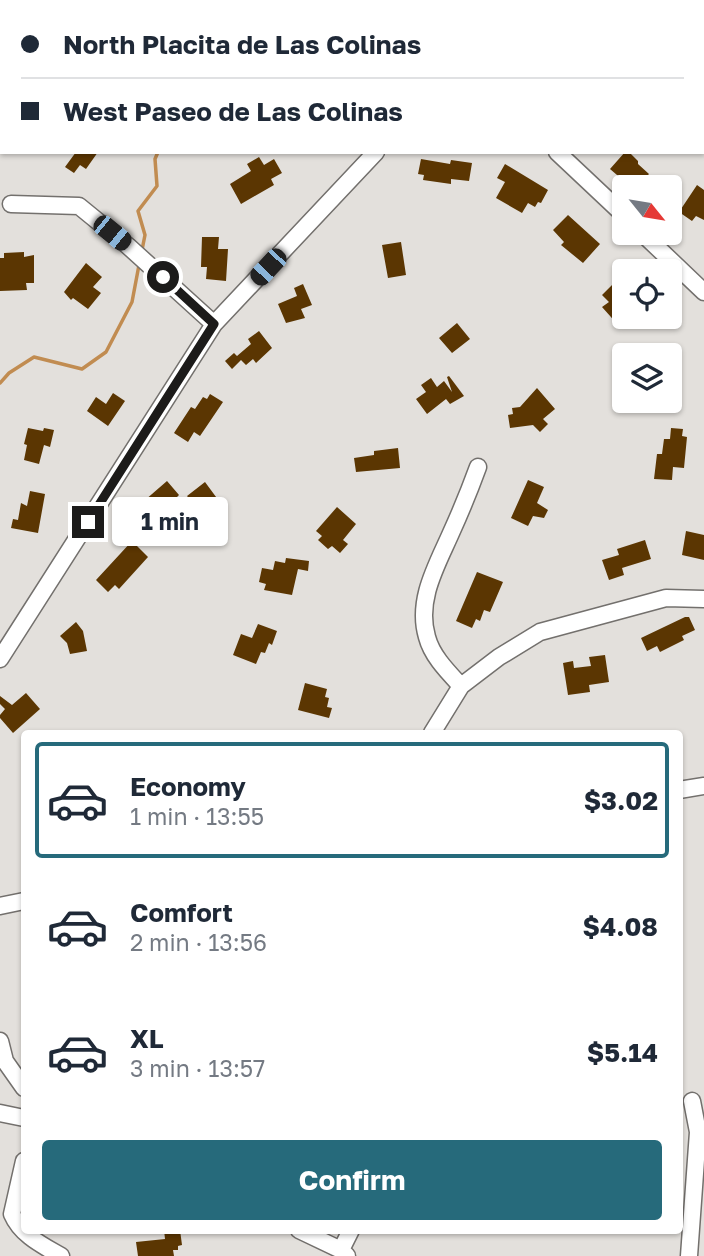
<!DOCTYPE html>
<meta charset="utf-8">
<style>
body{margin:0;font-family:"Golos Text",sans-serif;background:#f6f6f7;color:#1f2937;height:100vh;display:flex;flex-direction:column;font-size:26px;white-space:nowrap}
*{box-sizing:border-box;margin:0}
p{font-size:23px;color:#747a83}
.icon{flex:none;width:38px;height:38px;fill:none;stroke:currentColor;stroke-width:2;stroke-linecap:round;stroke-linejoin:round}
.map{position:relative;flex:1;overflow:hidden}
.side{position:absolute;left:21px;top:730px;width:662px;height:504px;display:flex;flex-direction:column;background:#fff;border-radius:7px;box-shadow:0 2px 5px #0004}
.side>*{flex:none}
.guide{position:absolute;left:0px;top:0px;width:705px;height:154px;box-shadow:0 2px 5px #0004;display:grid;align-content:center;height:154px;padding:0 21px;background:#fff}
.needle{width:46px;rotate:120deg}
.fabs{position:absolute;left:612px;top:175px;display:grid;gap:14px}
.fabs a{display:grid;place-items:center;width:70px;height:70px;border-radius:7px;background:#fff;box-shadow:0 2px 5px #0004;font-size:35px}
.end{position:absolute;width:32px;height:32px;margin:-16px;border:9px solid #1c1b1a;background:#fff;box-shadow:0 0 0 4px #fff}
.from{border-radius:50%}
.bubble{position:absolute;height:49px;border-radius:7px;background:#fff;box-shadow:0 2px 5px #0004;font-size:23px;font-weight:700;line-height:49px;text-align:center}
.car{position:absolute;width:21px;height:42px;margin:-21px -10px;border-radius:9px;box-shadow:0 0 5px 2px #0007;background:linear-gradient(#222 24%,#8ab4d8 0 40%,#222 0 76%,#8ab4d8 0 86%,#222 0)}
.guide b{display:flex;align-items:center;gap:24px;height:66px;font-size:26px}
.guide b+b{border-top:2px solid #e0e1e3}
.guide i{width:18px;height:18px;background:#1f2937}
ul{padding:12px 0 0;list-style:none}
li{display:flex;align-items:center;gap:21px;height:116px;margin:0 14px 10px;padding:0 7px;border:4px solid transparent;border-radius:7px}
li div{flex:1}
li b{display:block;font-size:26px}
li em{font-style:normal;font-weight:700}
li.on{border-color:#266a7b}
li>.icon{width:63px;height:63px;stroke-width:1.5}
.action{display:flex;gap:14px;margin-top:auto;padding:14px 21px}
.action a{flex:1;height:80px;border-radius:7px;background:#266a7b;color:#fff;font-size:28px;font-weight:700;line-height:80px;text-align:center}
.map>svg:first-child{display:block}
</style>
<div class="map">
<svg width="704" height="1256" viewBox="0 0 704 1256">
<rect width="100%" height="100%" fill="#e3e0dc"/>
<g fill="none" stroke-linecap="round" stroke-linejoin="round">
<!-- stream -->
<path stroke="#c18c51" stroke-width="3.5" d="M 190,2 L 191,0
M 142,250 L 145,235 L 138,211 L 157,186 L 155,159 L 158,152
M 0,383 L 9,373 L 34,357 L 82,369 L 106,352 L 132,302 L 139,265"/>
</g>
<!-- building -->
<path fill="#5b3602" d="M 76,152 L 98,152 L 86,169 L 80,165 L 74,173 L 65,167 Z
M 625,152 L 629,152 L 638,161 L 638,164 L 649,174 L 637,187 L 631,187 L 610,169 Z
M 259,157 L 264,165 L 274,159 L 282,173 L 271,179 L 274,185 L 241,204 L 230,184 L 251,171 L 247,164 Z
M 421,159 L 450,164 L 451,160 L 472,163 L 469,181 L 451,179 L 451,184 L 423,180 L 424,175 L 418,174 Z
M 505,164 L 548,190 L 541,203 L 538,202 L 535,207 L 528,203 L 522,213 L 496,198 L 505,182 L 497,178 Z
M 697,185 L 704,190 L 704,220 L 696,216 L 692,221 L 679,212 Z
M 568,215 L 600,244 L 583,263 L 561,245 L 564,242 L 553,230 Z
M 202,237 L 219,237 L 218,249 L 228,249 L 226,281 L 206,279 L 207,267 L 201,267 Z
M 401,242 L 406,275 L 388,278 L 382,245 Z
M 24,252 L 24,257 L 34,255 L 34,283 L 26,283 L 27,290 L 0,291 L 0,258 L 4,258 L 4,253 Z
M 86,263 L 102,277 L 93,287 L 101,293 L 88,309 L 73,298 L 71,300 L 64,292 Z
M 614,283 L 625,296 L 625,321 L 619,326 L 602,307 L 609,302 L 602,295 Z
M 303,284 L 312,305 L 301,309 L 305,318 L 286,323 L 278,304 L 297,296 L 294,288 Z
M 457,323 L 470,339 L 452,353 L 439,338 Z
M 259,331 L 272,348 L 256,363 L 253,359 L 246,365 L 241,360 L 232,369 L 225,361 L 234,353 L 237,356 L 251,344 L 248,339 Z
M 449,376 L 464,396 L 450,404 L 446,399 L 427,414 L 416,399 L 426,392 L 421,385 L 431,378 L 437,387 L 444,381 L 452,392 L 447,377 Z
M 537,388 L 555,409 L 543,419 L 548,424 L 540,432 L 533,425 L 510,428 L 508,415 L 513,414 L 512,408 L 520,407 Z
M 113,393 L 125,401 L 108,426 L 87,411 L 96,397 L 106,404 Z
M 210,394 L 223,402 L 200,436 L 194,432 L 188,442 L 174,433 L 191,407 L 195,409 L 203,397 L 207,399 Z
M 28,428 L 43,431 L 44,428 L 54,430 L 50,447 L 44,445 L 39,464 L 24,460 L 27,445 L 24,444 Z
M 671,428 L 683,429 L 682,436 L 687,437 L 684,468 L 673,467 L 672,480 L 654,479 L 657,454 L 662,454 L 664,439 L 670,439 Z
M 398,448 L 400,468 L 356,472 L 354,458 L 374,455 L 374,451 Z
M 528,480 L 544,487 L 537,503 L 548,510 L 544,518 L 533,516 L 528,526 L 511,518 Z
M 167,481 L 179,495 L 169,505 L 181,518 L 168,529 L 155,514 L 149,520 L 137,507 Z
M 205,482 L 219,501 L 202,514 L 187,496 Z
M 30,491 L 45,494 L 38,533 L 11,528 L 13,519 L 18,520 L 21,503 L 27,506 Z
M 337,507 L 356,524 L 343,540 L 348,544 L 340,553 L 332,546 L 328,549 L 318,540 L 322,536 L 316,531 Z
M 686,531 L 704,535 L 704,560 L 682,555 Z
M 645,540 L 651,559 L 622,568 L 624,575 L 609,580 L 602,560 L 619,555 L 617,549 Z
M 132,541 L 148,557 L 119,589 L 115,585 L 108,592 L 96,580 Z
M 286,558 L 309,561 L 308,571 L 298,569 L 292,595 L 264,590 L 266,584 L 259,582 L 262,568 L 273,570 L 275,561 L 285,563 Z
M 477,572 L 503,582 L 490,612 L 484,610 L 480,621 L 476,619 L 472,628 L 456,621 Z
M 685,617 L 689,617 L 695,630 L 682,636 L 684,640 L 660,652 L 657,646 L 647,651 L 641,638 Z
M 76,622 L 83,631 L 87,651 L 70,654 L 67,643 L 60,636 Z
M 258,624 L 277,631 L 272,645 L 269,643 L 265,653 L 261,652 L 256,664 L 233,655 L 241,634 L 252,638 Z
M 605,655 L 609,682 L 589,685 L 590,692 L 568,695 L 563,663 L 573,661 L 574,668 L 591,666 L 589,657 Z
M 305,683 L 327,689 L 325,697 L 329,698 L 327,707 L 332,708 L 329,718 L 298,710 Z
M 26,693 L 40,709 L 13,733 L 0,718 L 0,715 L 5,709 L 0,704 L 0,696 L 12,705 Z
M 164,1230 L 180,1230 L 182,1245 L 178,1246 L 178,1250 L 173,1250 L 174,1256 L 138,1256 L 136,1242 L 165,1239 Z"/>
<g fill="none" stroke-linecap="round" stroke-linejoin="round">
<!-- minor casing -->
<g stroke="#73706d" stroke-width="19">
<path id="minor" d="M 238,0 L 240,2
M 515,2 L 516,0
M 557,152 L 625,216
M 11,204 L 79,206 L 128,246 L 214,324
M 642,233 L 704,292
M 0,659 L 214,324 L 376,152
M 461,686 C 447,671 432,656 427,637 C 416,600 437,565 451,533 C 461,511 470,489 478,467
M 432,733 L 461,686 L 499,657 L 540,632 L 666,598 L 704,599
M 679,790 L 704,786
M 0,906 L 24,901
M 0,1041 L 5,1061 L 24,1088
M 0,1113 L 24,1118
M 24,1161 L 12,1214 C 21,1235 42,1245 61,1256
M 299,1230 L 341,1250 L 347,1256
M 341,1250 L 351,1230
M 689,1256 L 698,1132 L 692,1101"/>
</g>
<!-- minor -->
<use href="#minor" stroke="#fff" stroke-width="16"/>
</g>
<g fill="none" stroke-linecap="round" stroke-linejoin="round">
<!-- route -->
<path stroke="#1c1b1a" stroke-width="9" d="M 88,522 L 214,324 L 163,277"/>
</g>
</svg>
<div class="fabs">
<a><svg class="needle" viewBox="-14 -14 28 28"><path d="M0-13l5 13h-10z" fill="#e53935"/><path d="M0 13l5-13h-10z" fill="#747a83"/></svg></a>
<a><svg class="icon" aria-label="locate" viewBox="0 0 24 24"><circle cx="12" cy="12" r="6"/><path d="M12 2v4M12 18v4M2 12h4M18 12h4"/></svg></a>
<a><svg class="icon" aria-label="layers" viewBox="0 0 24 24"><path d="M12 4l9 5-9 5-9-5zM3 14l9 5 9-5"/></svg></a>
</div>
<i class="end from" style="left:163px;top:277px"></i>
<i class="end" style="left:88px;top:522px"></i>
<div class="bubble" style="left:112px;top:497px;width:116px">1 min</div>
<i class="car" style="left:112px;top:233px;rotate:129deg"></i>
<i class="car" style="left:268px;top:267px;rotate:223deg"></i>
<div class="guide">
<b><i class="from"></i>North Placita de Las Colinas</b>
<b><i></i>West Paseo de Las Colinas</b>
</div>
<section class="side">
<ul>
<li class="on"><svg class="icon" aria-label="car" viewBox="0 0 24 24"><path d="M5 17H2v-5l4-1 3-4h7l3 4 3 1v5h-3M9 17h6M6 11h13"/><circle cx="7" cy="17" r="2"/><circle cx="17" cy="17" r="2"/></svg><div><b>Economy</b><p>1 min · 13:55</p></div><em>$3.02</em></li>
<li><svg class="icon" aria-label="car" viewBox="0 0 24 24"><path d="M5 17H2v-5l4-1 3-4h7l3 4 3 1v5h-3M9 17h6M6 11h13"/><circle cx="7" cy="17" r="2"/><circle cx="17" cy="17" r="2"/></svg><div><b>Comfort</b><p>2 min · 13:56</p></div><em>$4.08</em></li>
<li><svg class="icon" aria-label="car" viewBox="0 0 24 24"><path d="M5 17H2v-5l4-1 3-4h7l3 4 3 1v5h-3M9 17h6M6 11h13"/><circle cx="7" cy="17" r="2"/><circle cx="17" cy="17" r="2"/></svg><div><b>XL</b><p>3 min · 13:57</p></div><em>$5.14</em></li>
</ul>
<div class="action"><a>Confirm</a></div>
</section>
</div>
